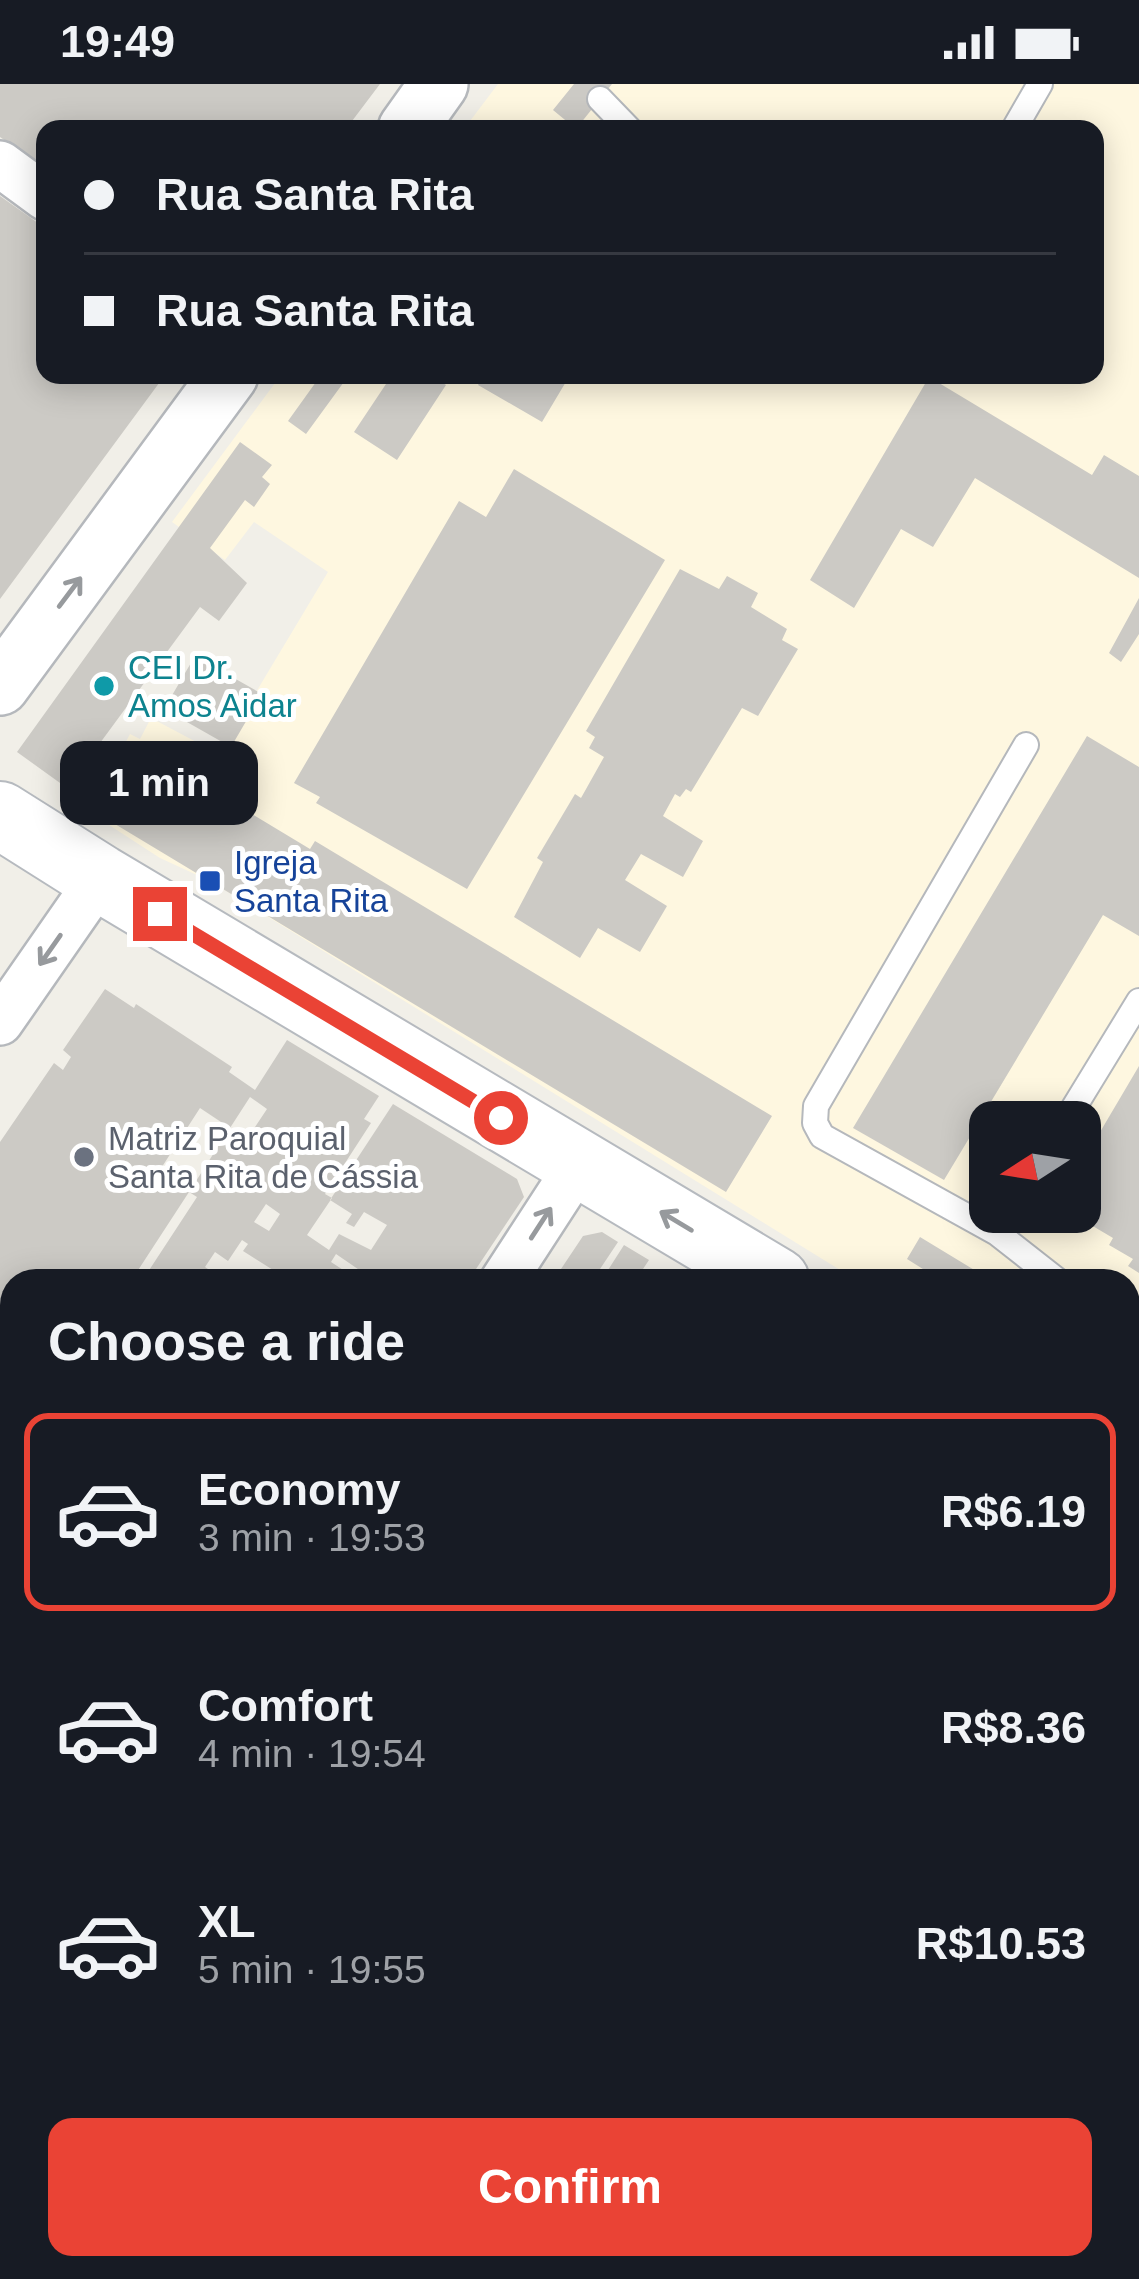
<!DOCTYPE html>
<meta charset="utf-8">
<style>
body{margin:0;font-family:Arial,sans-serif;background:#20242c;color:#f1f3f6;height:100vh;display:flex;flex-direction:column;font-size:45px;white-space:nowrap}
*{box-sizing:border-box;margin:0}
p{font-size:39px;color:#9ea1a6}
.icon{flex:none;width:66px;height:66px;fill:none;stroke:currentColor;stroke-width:2;stroke-linecap:round;stroke-linejoin:round}
.map{position:relative;flex:1;overflow:hidden}
.sheet{position:absolute;left:0px;top:1185px;width:1140px;height:1011px;display:flex;flex-direction:column;background:#171b24;border-radius:36px 36px 0 0;box-shadow:0 6px 30px #0003}
.sheet>*{flex:none}
.guide{position:absolute;left:36px;top:36px;width:1068px;height:264px;border-radius:24px;box-shadow:0 6px 30px #0003;display:grid;align-content:center;height:264px;padding:0 48px;background:#171b24}
.needle{width:78px;rotate:258deg}
.tools{position:absolute;left:969px;top:1017px;display:grid;gap:24px}
.tools a{display:grid;place-items:center;width:132px;height:132px;border-radius:24px;background:#171b24;box-shadow:0 6px 30px #0003;font-size:60px}
.end{position:absolute;width:54px;height:54px;margin:-27px;border:15px solid #ea4335;background:#fff;box-shadow:0 0 0 6px #fff}
.from{border-radius:50%}
.bubble{position:absolute;height:84px;border-radius:24px;background:#171b24;box-shadow:0 6px 30px #0003;font-size:39px;font-weight:600;line-height:84px;text-align:center}
.guide b{display:flex;align-items:center;gap:42px;height:114px;font-size:45px}
.guide b+b{border-top:3px solid #363941}
.guide i{width:30px;height:30px;background:#f1f3f6}
ul{padding:0;list-style:none}
li{display:flex;align-items:center;gap:36px;height:198px;margin:0 24px 18px;padding:0 24px;border:6px solid transparent;border-radius:24px}
li div{flex:1}
li b{display:block;font-size:45px}
li em{font-style:normal;font-weight:600}
li.active{border-color:#ea4335}
li>.icon{width:108px;height:108px;stroke-width:1.5}
h2{padding:0 48px;font-size:54px;line-height:144px}
.primary-button{display:flex;gap:24px;margin-top:auto;padding:24px 48px}
.primary-button a{flex:1;height:138px;border-radius:24px;background:#ea4335;color:#fff;font-size:48px;font-weight:600;line-height:138px;text-align:center}
.status{display:flex;justify-content:space-between;align-items:center;height:84px;padding:0 60px;background:#171b24;direction:ltr}
.status svg{height:33px;fill:currentColor}
.map>svg:first-child{display:block}
</style>
<div class="status"><b>19:49</b><svg viewBox="0 0 49 12"><path d="M0 12V9h3v3zM5 12V6h3v6zM10 12V3h3v9zM15 12V0h3v12zM26 1h20v11H26zM47 4h2v5h-2z"/></svg></div>
<div class="map">
<svg width="1139" height="2195" viewBox="0 0 1139 2195">
<rect width="100%" height="100%" fill="#f1efe8"/>
<!-- commercial -->
<path fill="#fef7e0" fill-rule="evenodd" d="M 498,0 L 1139,0 L 1139,1369 L 1128,1362 L 1128,1197 L 858,1197 L 210,797 L 160,774 L 89,728 L 130,650 L 140,655 L 151,634 L 219,670 L 328,488 L 254,438 L 225,476 L 172,438 L 281,291 L 1095,291 L 1095,45 L 464,45 ZM 990,1038 L 1080,1038 L 1080,1128 L 990,1128 Z"/>
<!-- building -->
<path fill="#cccac5" fill-rule="evenodd" d="M 0,0 L 380,0 L 346,45 L 45,45 L 45,85 L 0,53 Z
M 574,0 L 612,0 L 576,45 L 553,26 Z
M 0,112 L 45,144 L 45,291 L 165,291 L 0,515 Z
M 321,291 L 349,291 L 306,350 L 288,337 Z
M 392,291 L 431,291 L 446,301 L 397,376 L 354,348 Z
M 484,291 L 570,291 L 542,338 L 478,301 Z
M 929,293 L 1092,391 L 1104,371 L 1139,392 L 1139,494 L 975,394 L 933,463 L 901,445 L 854,524 L 810,496 Z
M 240,358 L 272,381 L 262,393 L 270,400 L 254,423 L 245,416 L 210,464 L 247,499 L 219,537 L 200,523 L 67,704 L 17,668 Z
M 514,385 L 665,476 L 467,805 L 316,719 L 320,713 L 294,699 L 459,417 L 486,433 Z
M 680,485 L 719,505 L 727,492 L 758,509 L 751,523 L 787,545 L 782,556 L 798,565 L 758,632 L 742,624 L 691,708 L 686,705 L 680,713 L 675,710 L 663,732 L 703,757 L 683,793 L 641,770 L 625,796 L 667,822 L 640,868 L 598,844 L 580,874 L 514,833 L 543,778 L 537,774 L 575,710 L 581,714 L 604,673 L 589,664 L 595,653 L 586,647 Z
M 1139,514 L 1139,550 L 1121,578 L 1109,569 Z
M 195,572 L 262,610 L 231,663 L 164,625 Z
M 1087,652 L 1139,683 L 1139,852 L 1103,831 L 944,1096 L 853,1044 Z
M 136,660 L 310,765 L 315,757 L 772,1032 L 726,1108 L 95,728 Z
M 105,905 L 134,924 L 136,920 L 232,983 L 229,988 L 255,1006 L 287,956 L 379,1012 L 364,1035 L 371,1039 L 325,1110 L 332,1114 L 307,1151 L 329,1166 L 339,1150 L 371,1166 L 387,1141 L 364,1128 L 354,1143 L 346,1139 L 352,1130 L 330,1116 L 393,1020 L 517,1095 L 524,1113 L 468,1197 L 413,1197 L 398,1186 L 391,1197 L 369,1197 L 371,1194 L 336,1170 L 331,1178 L 360,1197 L 313,1197 L 307,1193 L 305,1197 L 277,1197 L 281,1191 L 243,1167 L 248,1160 L 242,1156 L 228,1177 L 215,1168 L 205,1183 L 226,1197 L 142,1197 L 197,1113 L 189,1108 L 226,1050 L 243,1061 L 267,1025 L 250,1013 L 230,1044 L 200,1024 L 158,1089 L 189,1108 L 131,1197 L 12,1197 L 12,1376 L 0,1369 L 0,1058 L 54,979 L 63,986 L 71,973 L 63,966 ZM 266,1120 L 280,1130 L 269,1147 L 254,1138 Z
M 1139,982 L 1139,1189 L 1128,1182 L 1133,1175 L 1109,1161 L 1113,1154 L 1069,1128 L 1080,1128 L 1080,1082 Z
M 602,1148 L 618,1158 L 592,1197 L 553,1197 L 583,1152 Z
M 920,1153 L 976,1187 L 970,1197 L 942,1197 L 907,1175 Z
M 624,1161 L 649,1176 L 635,1197 L 601,1197 Z
M 1128,1285 L 1139,1291 L 1139,1364 L 1128,1358 Z
M 0,1400 L 12,1408 L 12,1446 L 0,1466 Z
M 12,1465 L 12,1508 L 0,1501 L 0,1482 Z
M 1128,1465 L 1139,1472 L 1139,1506 L 1132,1502 L 1128,1508 Z
M 1139,1513 L 1139,1567 L 1128,1584 L 1128,1530 Z
M 1139,1589 L 1139,1642 L 1128,1659 L 1128,1607 Z
M 0,1637 L 12,1645 L 12,1725 L 0,1717 Z
M 1128,1695 L 1139,1702 L 1139,1896 L 1128,1913 L 1128,1837 L 1134,1841 L 1138,1836 L 1128,1830 Z
M 0,1801 L 12,1809 L 12,1882 L 0,1874 Z
M 1139,2026 L 1139,2150 L 1128,2143 L 1128,2056 L 1132,2049 L 1128,2043 Z
M 12,2064 L 12,2122 L 0,2115 L 0,2072 L 5,2075 Z
M 0,2149 L 12,2156 L 12,2184 L 58,2184 L 51,2195 L 0,2195 Z
M 73,2184 L 323,2184 L 316,2195 L 66,2195 Z
M 534,2184 L 862,2184 L 855,2195 L 763,2195 L 753,2188 L 749,2195 L 527,2195 Z
M 868,2184 L 952,2184 L 944,2195 L 869,2195 L 873,2187 Z"/>
<g fill="none" stroke-linecap="round" stroke-linejoin="round">
<!-- service casing -->
<g stroke="#b5b8bc" stroke-width="28">
<path id="service" d="M 600,15 L 629,45
M 1014,45 L 1040,0
M 1065,1038 L 1139,917
M 1010,1128 L 997,1149 L 1058,1197
M 997,1149 L 822,1052 L 815,1039 L 816,1022 L 1026,661
M 1128,1242 L 1139,1248"/>
</g>
<!-- minor casing -->
<g stroke="#b5b8bc" stroke-width="50">
<path id="minor" d="M 0,80 L 45,113
M 0,938 L 100,794
M 503,1197 L 579,1080
M 1128,1973 L 1139,1956
M 0,1976 L 12,1957
M 984,2195 L 992,2184"/>
</g>
<!-- tertiary casing -->
<g stroke="#b5b8bc" stroke-width="62">
<path id="tertiary" d="M 407,45 L 439,0
M 0,602 L 229,291"/>
</g>
<!-- secondary casing -->
<g stroke="#b6babf" stroke-width="70">
<path id="secondary" d="M 0,731 L 100,794 L 776,1197
M 1128,1409 L 1139,1416
M 0,1559 L 12,1566
M 1059,2184 L 1078,2195
M 369,2195 L 376,2184
M 463,2195 L 470,2184"/>
</g>
<!-- service -->
<use href="#service" stroke="#fff" stroke-width="24"/>
<!-- minor -->
<use href="#minor" stroke="#fff" stroke-width="45"/>
<!-- tertiary -->
<use href="#tertiary" stroke="#fff" stroke-width="57"/>
<!-- secondary -->
<use href="#secondary" stroke="#fff" stroke-width="66"/>
</g>
<!-- one-way arrows -->
<defs><path id="oneway-shaft" d="M-6 0H5M1.5-3L5.5 0L1.5 3" fill="none" stroke-width="1.6" stroke-linecap="round" stroke-linejoin="round" transform="scale(3)"/></defs>
<g stroke="#979a9d">
<use href="#oneway-shaft" transform="translate(70 508) rotate(-53)"/>
<use href="#oneway-shaft" transform="translate(50 866) rotate(125)"/>
<use href="#oneway-shaft" transform="translate(676 1137) rotate(-149)"/>
<use href="#oneway-shaft" transform="translate(541 1139) rotate(-57)"/>
</g>
<g fill="none" stroke-linecap="round" stroke-linejoin="round">
<!-- route -->
<path stroke="#ea4335" stroke-width="15" d="M 160,830 L 501,1034"/>
</g>
<!-- markers -->
<circle fill="#0f9aa8" stroke="#fff" stroke-width="4.5" cx="104" cy="602" r="12"/>
<rect fill="#1a4fb4" stroke="#fff" stroke-width="4.5" x="198" y="785" width="24" height="24" rx="6"/>
<circle fill="#6b7280" stroke="#fff" stroke-width="4.5" cx="84" cy="1073" r="12"/>
<g text-anchor="middle" stroke-width="10" stroke-linejoin="round" paint-order="stroke">
<!-- culture labels -->
<g font-size="33" fill="#0d838f" stroke="#fff" text-anchor="start">
<text x="128" y="595">CEI Dr.<tspan x="128" dy="38">Amos Aidar</tspan></text>
</g>
<!-- transit labels -->
<g font-size="33" fill="#164399" stroke="#fff" text-anchor="start">
<text x="234" y="790">Igreja<tspan x="234" dy="38">Santa Rita</tspan></text>
</g>
<!-- worship labels -->
<g font-size="33" fill="#5b616d" stroke="#fff" text-anchor="start">
<text x="108" y="1066">Matriz Paroquial<tspan x="108" dy="38">Santa Rita de Cássia</tspan></text>
</g>
</g>
</svg>
<div class="tools">
<a><svg class="needle" viewBox="-14 -14 28 28"><path d="M0-13l5 13h-10z" fill="#e53935"/><path d="M0 13l5-13h-10z" fill="#9ea1a6"/></svg></a>
</div>
<i class="end from" style="left:501px;top:1034px"></i>
<i class="end" style="left:160px;top:830px"></i>
<div class="bubble" style="left:60px;top:657px;width:198px">1 min</div>
<div class="guide">
<b><i class="from"></i>Rua Santa Rita</b>
<b><i></i>Rua Santa Rita</b>
</div>
<section class="sheet">
<h2>Choose a ride</h2>
<ul>
<li class="active"><svg class="icon" aria-label="car" viewBox="0 0 24 24"><path d="M5 17H2v-5l4-1 3-4h7l3 4 3 1v5h-3M9 17h6M6 11h13"/><circle cx="7" cy="17" r="2"/><circle cx="17" cy="17" r="2"/></svg><div><b>Economy</b><p>3 min · 19:53</p></div><em>R$6.19</em></li>
<li><svg class="icon" aria-label="car" viewBox="0 0 24 24"><path d="M5 17H2v-5l4-1 3-4h7l3 4 3 1v5h-3M9 17h6M6 11h13"/><circle cx="7" cy="17" r="2"/><circle cx="17" cy="17" r="2"/></svg><div><b>Comfort</b><p>4 min · 19:54</p></div><em>R$8.36</em></li>
<li><svg class="icon" aria-label="car" viewBox="0 0 24 24"><path d="M5 17H2v-5l4-1 3-4h7l3 4 3 1v5h-3M9 17h6M6 11h13"/><circle cx="7" cy="17" r="2"/><circle cx="17" cy="17" r="2"/></svg><div><b>XL</b><p>5 min · 19:55</p></div><em>R$10.53</em></li>
</ul>
<div class="primary-button"><a>Confirm</a></div>
</section>
</div>
